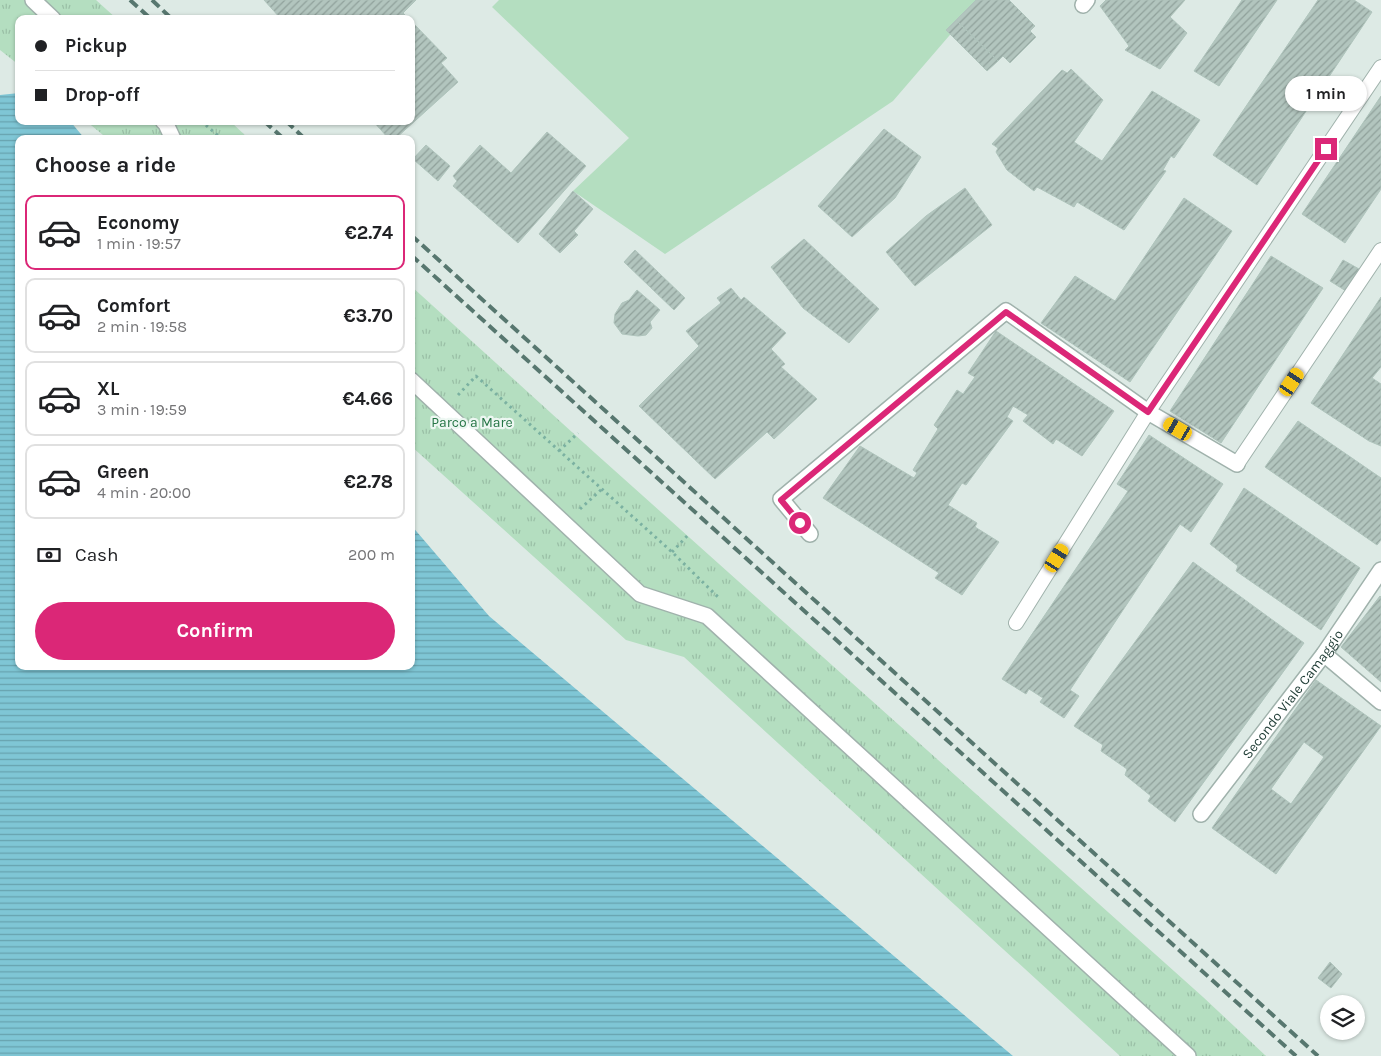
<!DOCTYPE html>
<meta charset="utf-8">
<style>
body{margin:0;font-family:Karla,sans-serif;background:#f2f2f2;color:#202124;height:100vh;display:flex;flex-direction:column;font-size:19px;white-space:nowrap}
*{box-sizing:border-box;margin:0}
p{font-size:16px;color:#757577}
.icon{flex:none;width:28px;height:28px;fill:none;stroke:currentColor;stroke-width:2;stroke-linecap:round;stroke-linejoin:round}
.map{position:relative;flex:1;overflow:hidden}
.side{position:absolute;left:15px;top:135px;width:400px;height:535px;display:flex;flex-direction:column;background:#fff;border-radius:10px;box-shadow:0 1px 4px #0004}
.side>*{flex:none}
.banner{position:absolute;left:15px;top:15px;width:400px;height:110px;border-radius:10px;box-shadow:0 1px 4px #0004;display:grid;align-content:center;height:110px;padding:0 20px;background:#fff}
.buttons{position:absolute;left:1320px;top:995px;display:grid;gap:10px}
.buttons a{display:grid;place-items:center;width:45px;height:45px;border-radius:50%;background:#fff;box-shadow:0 1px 4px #0004;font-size:25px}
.end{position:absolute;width:22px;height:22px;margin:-11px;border:6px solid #db2777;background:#fff;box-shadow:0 0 0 2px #fff}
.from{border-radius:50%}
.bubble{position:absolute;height:35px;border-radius:18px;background:#fff;box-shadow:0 1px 4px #0004;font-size:16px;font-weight:700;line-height:35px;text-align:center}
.car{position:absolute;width:15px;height:30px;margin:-15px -8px;border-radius:6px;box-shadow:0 0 4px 1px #0007;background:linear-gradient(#f5c518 24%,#345 0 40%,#f5c518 0 76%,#345 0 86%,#f5c518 0)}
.banner b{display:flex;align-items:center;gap:18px;height:48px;font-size:19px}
.banner b+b{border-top:1px solid #e0e0e0}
.banner i{width:12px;height:12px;background:#202124}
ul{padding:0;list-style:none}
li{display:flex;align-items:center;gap:15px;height:75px;margin:0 10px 8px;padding:0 10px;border:2px solid #e0e0e0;border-radius:10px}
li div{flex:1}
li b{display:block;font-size:19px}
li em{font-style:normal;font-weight:700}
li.selected{border-color:#db2777}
li>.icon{width:45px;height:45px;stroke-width:1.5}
h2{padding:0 20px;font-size:22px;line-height:60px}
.pay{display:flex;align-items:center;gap:12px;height:55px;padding:0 20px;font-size:19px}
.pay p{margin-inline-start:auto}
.cta{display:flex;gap:10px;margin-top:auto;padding:10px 20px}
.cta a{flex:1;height:58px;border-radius:30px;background:#db2777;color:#fff;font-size:20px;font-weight:700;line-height:58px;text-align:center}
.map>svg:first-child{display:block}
</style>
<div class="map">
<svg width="1381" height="1056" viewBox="0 0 1381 1056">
<defs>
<pattern id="grass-tufts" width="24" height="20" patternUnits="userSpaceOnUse" patternTransform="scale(1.25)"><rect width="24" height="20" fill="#b4dec0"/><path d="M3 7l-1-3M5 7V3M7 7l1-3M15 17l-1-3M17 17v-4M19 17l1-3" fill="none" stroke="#9abfa6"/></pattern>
<pattern id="water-rules" width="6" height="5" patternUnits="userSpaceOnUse" patternTransform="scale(1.25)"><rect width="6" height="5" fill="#7fc6d5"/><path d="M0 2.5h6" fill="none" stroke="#67a2ae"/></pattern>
<pattern id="building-hatch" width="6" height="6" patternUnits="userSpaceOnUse" patternTransform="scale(1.25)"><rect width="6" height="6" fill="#b2c5be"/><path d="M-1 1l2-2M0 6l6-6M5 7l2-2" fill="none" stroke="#90a19b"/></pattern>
</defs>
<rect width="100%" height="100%" fill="#ddeae5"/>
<!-- grass -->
<path fill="url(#grass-tufts)" d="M 0,0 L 96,0 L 117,19 L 19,19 L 19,65 L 0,50 Z
M 86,121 L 230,121 L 249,139 L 105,139 L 103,135 Z
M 411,286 L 595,453 L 1203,997 L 1266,1056 L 1120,1056 L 684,657 L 626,640 L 411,446 Z"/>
<!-- garden -->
<path fill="#b4dec0" d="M 499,0 L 980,0 L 893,101 L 665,254 L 573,191 L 629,138 L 492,7 Z"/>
<!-- water -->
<path fill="url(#water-rules)" d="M 19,93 L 19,121 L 70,121 L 85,139 L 19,139 L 19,666 L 411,666 L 411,525 L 489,616 L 1013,1056 L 0,1056 L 0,95 Z"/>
<!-- building -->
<path fill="url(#building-hatch)" stroke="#afc4bc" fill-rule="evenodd" d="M 264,0 L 416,0 L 403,13 L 409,19 L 281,19 Z
M 976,0 L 1009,0 L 1035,26 L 1030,31 L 1036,37 L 1010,63 L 1003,56 L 998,61 L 956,20 Z
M 1106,0 L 1185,0 L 1170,17 L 1187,33 L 1160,69 L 1125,50 L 1129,46 L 1100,6 Z
M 1242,0 L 1277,0 L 1219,86 L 1194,71 Z
M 1318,0 L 1354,0 L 1372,12 L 1257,185 L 1213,155 Z
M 956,20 L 998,61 L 987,71 L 946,30 Z
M 411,21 L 447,58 L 441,63 L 458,82 L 395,139 L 389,139 L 373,121 L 411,121 Z
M 1071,69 L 1103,100 L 1074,142 L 1102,161 L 1152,91 L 1200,120 L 1174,158 L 1171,156 L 1163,170 L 1166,171 L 1124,230 L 1077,202 L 1074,207 L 1037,187 L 1034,191 L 1007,170 L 996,152 L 998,148 L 992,144 L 1062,70 L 1067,73 Z
M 1381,96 L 1381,189 L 1345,243 L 1302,214 Z
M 884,129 L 921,157 L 895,198 L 852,237 L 818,206 Z
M 547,132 L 586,166 L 518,243 L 453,186 L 457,181 L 453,176 L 480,145 L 511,173 Z
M 426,145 L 450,166 L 438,181 L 413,159 Z
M 965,188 L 992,225 L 915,286 L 886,252 L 926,216 Z
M 573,191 L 593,209 L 574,231 L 578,235 L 560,253 L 539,234 Z
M 1184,198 L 1232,231 L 1130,382 L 1041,323 L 1075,276 L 1115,301 Z
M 804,239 L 879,309 L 849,343 L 803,308 L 771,267 Z
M 635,250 L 685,298 L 674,310 L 624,262 Z
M 1271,256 L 1323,288 L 1221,443 L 1170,411 Z
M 1343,260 L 1359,269 L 1346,291 L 1330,281 Z
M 731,288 L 741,300 L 744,297 L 786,333 L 771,349 L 785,364 L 781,367 L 817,399 L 774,439 L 767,432 L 715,479 L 639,406 L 699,346 L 686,331 L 721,303 L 717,298 Z
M 637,290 L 660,310 L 650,322 L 652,328 L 646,335 L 638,336 L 622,334 L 614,323 L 615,314 L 622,303 L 629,300 Z
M 1381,297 L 1381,367 L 1372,378 L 1381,384 L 1381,446 L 1369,441 L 1311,403 Z
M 996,331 L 1114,411 L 1082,456 L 1056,439 L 1053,444 L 1023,421 L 1028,415 L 1013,406 L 1007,417 L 1013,421 L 966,485 L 962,483 L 948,505 L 977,523 L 975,527 L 999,542 L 962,595 L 935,578 L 939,573 L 823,498 L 860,446 L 914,478 L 917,473 L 913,470 L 938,429 L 934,425 L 957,390 L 963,394 L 975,377 L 968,373 Z
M 1298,421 L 1381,478 L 1381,540 L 1377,545 L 1265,467 Z
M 1149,435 L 1223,484 L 1191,532 L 1180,524 L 1070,690 L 1079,696 L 1064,718 L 1040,702 L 1043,698 L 1029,689 L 1026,694 L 1002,679 L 1128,491 L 1117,484 Z
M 1244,488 L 1360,568 L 1321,630 L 1236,571 L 1238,566 L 1210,544 Z
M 1193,562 L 1304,643 L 1175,822 L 1148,801 L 1151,796 L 1125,775 L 1127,769 L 1101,751 L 1103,745 L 1074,726 Z
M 1380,596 L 1381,597 L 1381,682 L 1341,647 Z
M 1316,680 L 1381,726 L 1276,874 L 1212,828 ZM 1304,742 L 1324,757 L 1291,804 L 1271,789 Z
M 1330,962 L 1342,974 L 1331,988 L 1318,978 Z"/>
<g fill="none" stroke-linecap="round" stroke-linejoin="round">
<!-- service casing -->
<g stroke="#a0b2ac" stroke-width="16">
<path id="service" d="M 1237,464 L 1381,250
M 1016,623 L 1148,412 L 1381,67"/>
</g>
<!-- pedestrian casing -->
<g stroke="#a0b2ac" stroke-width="18">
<path id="pedestrian" d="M 33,0 L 53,19
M 163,121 L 166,124 L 173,139
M 411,380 L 640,594 L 707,616 L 1188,1056"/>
</g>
<!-- minor casing -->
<g stroke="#a0b2ac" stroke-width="18">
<g id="minor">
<path d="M 1083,5 L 1087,0"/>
<path d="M 810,534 L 781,499 L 1006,311 L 1148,412 L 1237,464"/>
<path d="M 1324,654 L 1381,702"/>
<path id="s1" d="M 1201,814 L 1324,654 L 1381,570"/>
</g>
</g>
<!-- path -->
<path stroke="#7bb1a1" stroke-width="3" stroke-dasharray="2.5 4" stroke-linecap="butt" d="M 201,121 L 222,139
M 458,395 L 476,376 L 672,552 L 718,597
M 559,451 L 578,433
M 580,509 L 602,489
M 672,552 L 689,534"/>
<!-- service -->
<use href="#service" stroke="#fff" stroke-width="14"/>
<!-- pedestrian -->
<use href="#pedestrian" stroke="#fff" stroke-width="15"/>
<!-- minor -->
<use href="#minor" stroke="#fff" stroke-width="15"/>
<!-- rail -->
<path stroke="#57776f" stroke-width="4" stroke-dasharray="10 5" stroke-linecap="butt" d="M 130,0 L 151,19
M 152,0 L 172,19
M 264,121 L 284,139
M 286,121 L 305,139
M 411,235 L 1318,1056
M 411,255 L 1296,1056"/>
</g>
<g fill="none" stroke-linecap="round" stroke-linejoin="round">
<!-- route -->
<path stroke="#db2777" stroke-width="6" d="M 800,523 L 781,500 L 1006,312 L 1148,412 L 1326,149"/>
</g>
<g text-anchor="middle" stroke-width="4.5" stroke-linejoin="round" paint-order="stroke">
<!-- park labels -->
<g font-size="14" fill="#257545" stroke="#edf7f2">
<text x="472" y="427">Parco a Mare</text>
</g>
<!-- street labels -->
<g font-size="14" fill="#1e3b34" stroke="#edf7f2">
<text dy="5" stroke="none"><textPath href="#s1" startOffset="151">Secondo Viale Camaggio</textPath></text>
</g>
</g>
</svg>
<div class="buttons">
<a><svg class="icon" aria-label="layers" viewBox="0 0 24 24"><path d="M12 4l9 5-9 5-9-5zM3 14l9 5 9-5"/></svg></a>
</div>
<i class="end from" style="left:800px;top:523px"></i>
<i class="end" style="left:1326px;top:149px"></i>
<div class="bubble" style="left:1285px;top:76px;width:82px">1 min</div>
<i class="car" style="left:1292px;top:382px;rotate:34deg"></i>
<i class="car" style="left:1178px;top:429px;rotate:300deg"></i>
<i class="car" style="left:1057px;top:558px;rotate:32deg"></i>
<div class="banner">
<b><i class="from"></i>Pickup</b>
<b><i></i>Drop-off</b>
</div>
<section class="side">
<h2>Choose a ride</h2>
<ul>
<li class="selected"><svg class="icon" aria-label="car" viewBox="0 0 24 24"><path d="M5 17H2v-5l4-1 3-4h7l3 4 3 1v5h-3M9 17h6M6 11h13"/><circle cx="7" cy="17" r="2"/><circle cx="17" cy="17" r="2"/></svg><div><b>Economy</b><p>1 min · 19:57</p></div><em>€2.74</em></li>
<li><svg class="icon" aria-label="car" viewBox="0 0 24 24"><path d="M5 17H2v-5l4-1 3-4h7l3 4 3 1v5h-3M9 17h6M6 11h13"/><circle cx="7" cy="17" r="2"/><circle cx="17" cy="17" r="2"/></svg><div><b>Comfort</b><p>2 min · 19:58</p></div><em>€3.70</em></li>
<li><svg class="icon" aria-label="car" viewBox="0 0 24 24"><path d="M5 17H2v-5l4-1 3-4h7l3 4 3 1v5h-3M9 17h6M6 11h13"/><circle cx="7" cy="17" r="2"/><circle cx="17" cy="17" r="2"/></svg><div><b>XL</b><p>3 min · 19:59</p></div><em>€4.66</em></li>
<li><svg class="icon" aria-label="car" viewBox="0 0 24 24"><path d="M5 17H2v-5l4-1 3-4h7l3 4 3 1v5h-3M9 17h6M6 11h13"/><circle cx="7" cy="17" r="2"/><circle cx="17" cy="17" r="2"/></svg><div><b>Green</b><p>4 min · 20:00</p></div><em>€2.78</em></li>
</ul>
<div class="pay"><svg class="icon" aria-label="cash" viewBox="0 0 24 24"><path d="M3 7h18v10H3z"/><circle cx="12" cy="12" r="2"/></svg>Cash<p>200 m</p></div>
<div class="cta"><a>Confirm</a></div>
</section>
</div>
